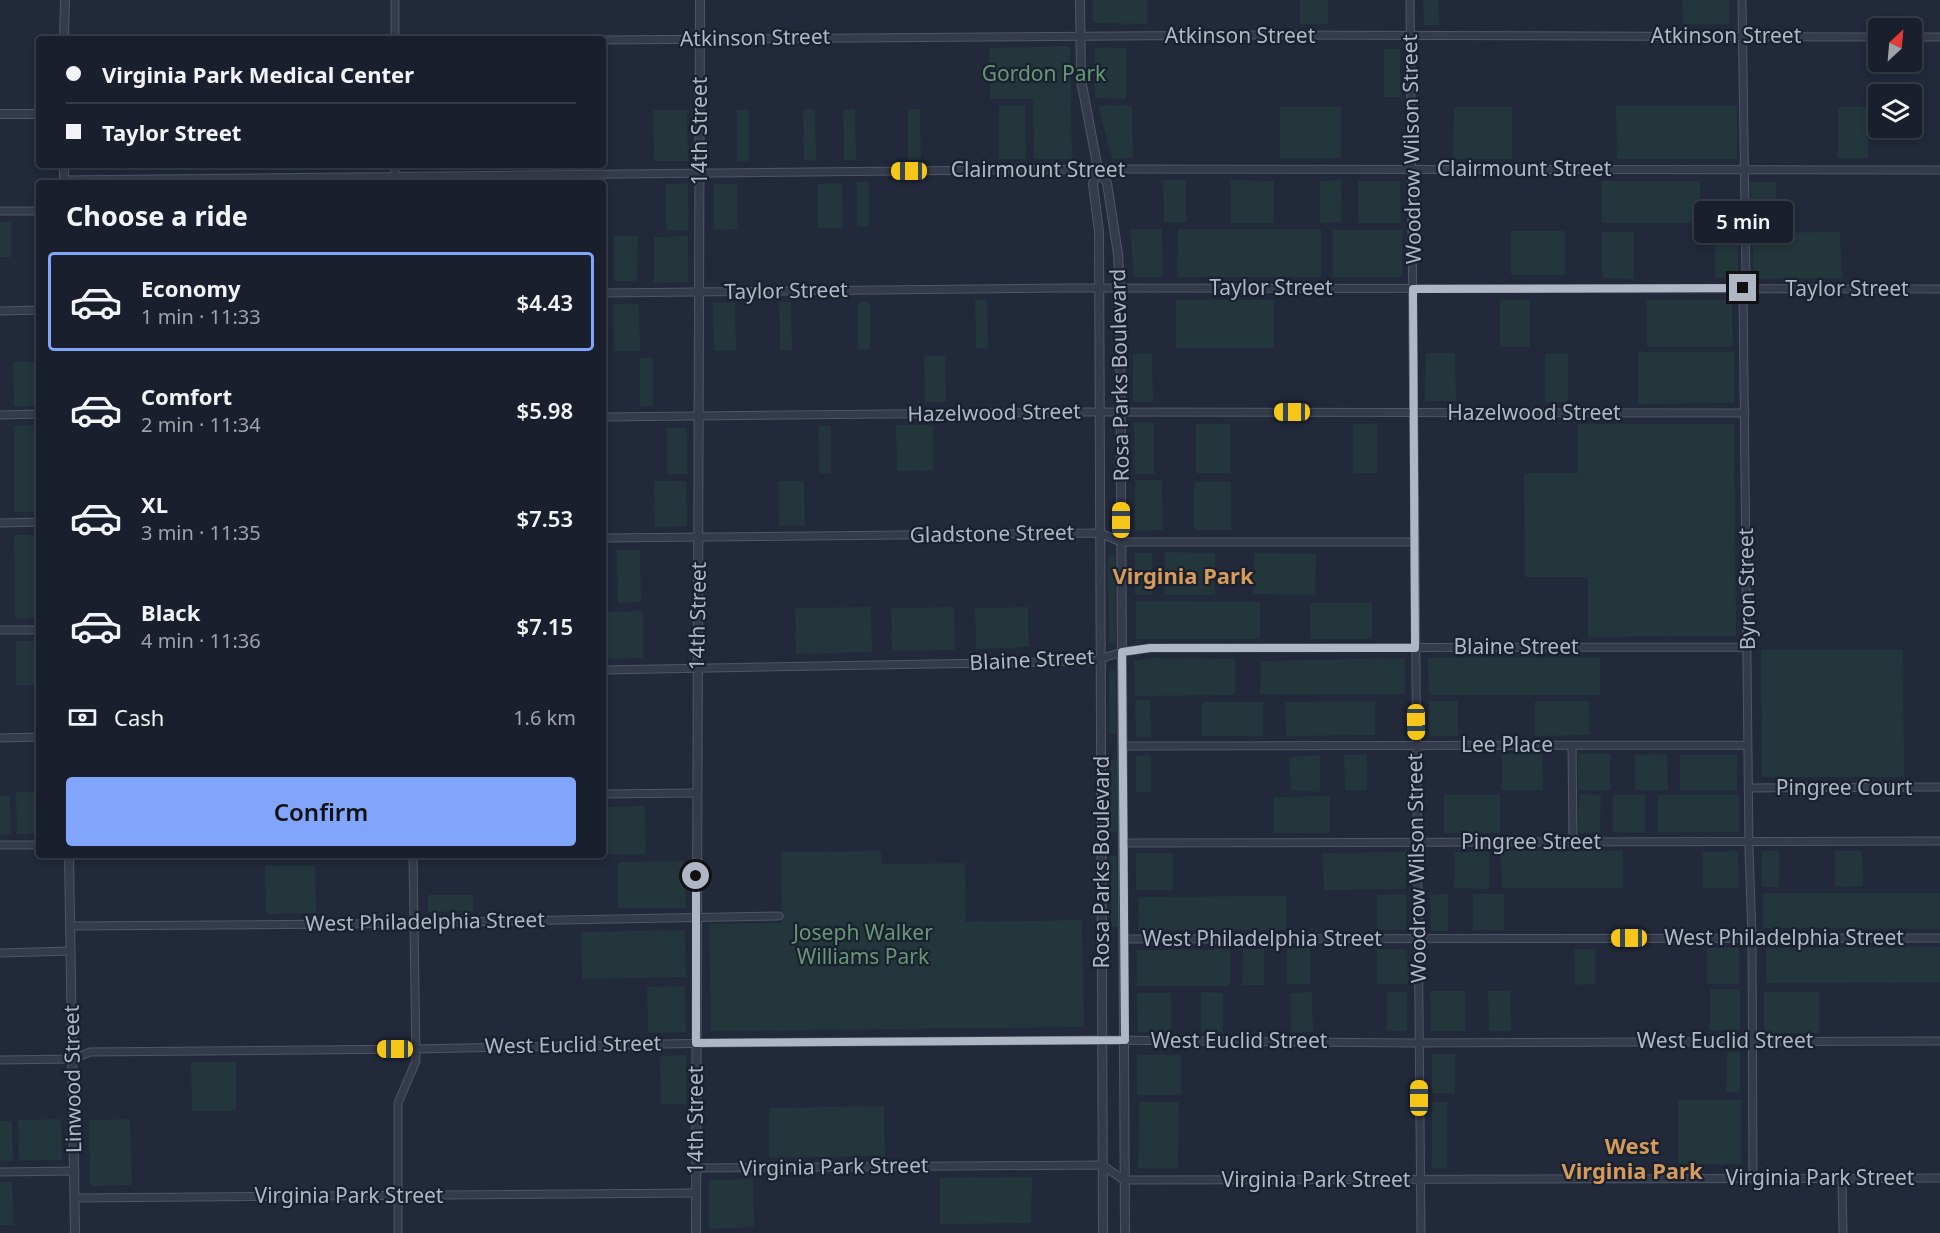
<!DOCTYPE html>
<meta charset="utf-8">
<style>
body{margin:0;font-family:"Noto Sans",sans-serif;background:#222734;color:#f1f3f6;height:100vh;display:flex;flex-direction:column;font-size:22px;white-space:nowrap}
*{box-sizing:border-box;margin:0}
p{font-size:20px;color:#9fa2a9}
.icon{flex:none;width:33px;height:33px;fill:none;stroke:currentColor;stroke-width:2;stroke-linecap:round;stroke-linejoin:round}
.map{position:relative;flex:1;overflow:hidden}
.panel{position:absolute;left:36px;top:180px;width:570px;height:678px;display:flex;flex-direction:column;background:#191f2c;border-radius:6px;box-shadow:0 3px 9px #0003,0 0 0 2px #373d48}
.panel>*{flex:none}
.hud{position:absolute;left:36px;top:36px;width:570px;height:132px;border-radius:6px;box-shadow:0 3px 9px #0003,0 0 0 2px #373d48;display:grid;align-content:center;height:132px;padding:0 30px;background:#191f2c}
.needle{width:39px;rotate:26deg}
.buttons{position:absolute;left:1868px;top:18px;display:grid;gap:12px}
.buttons a{display:grid;place-items:center;width:54px;height:54px;border-radius:6px;background:#191f2c;box-shadow:0 3px 9px #0003,0 0 0 2px #373d48;font-size:30px}
.end{position:absolute;width:27px;height:27px;margin:-14px;border:8px solid #afb6c6;background:#111;box-shadow:0 0 0 3px #111}
.from{border-radius:50%}
.bubble{position:absolute;height:42px;border-radius:6px;background:#191f2c;box-shadow:0 3px 9px #0003,0 0 0 2px #373d48;font-size:20px;font-weight:600;line-height:42px;text-align:center}
.car{position:absolute;width:18px;height:36px;margin:-18px -9px;border-radius:8px;box-shadow:0 0 4px 2px #0007;background:linear-gradient(#f5c518 24%,#345 0 40%,#f5c518 0 76%,#345 0 86%,#f5c518 0)}
.hud b{display:flex;align-items:center;gap:21px;height:57px;font-size:22px}
.hud b+b{border-top:2px solid #373d48}
.hud i{width:15px;height:15px;background:#f1f3f6}
ul{padding:0;list-style:none}
li{display:flex;align-items:center;gap:18px;height:99px;margin:0 12px 9px;padding:0 18px;border:3px solid transparent;border-radius:6px}
li div{flex:1}
li b{display:block;font-size:22px}
li em{font-style:normal;font-weight:600}
li.selected{border-color:#80a5fa}
li>.icon{width:54px;height:54px;stroke-width:1.5}
h2{padding:0 30px;font-size:27px;line-height:72px}
.pay{display:flex;align-items:center;gap:15px;height:66px;padding:0 30px;font-size:22px}
.pay p{margin-inline-start:auto}
.action{display:flex;gap:12px;margin-top:auto;padding:12px 30px}
.action a{flex:1;height:69px;border-radius:6px;background:#80a5fa;color:#111;font-size:24px;font-weight:600;line-height:69px;text-align:center}
.map>svg:first-child{display:block}
</style>
<div class="map">
<svg width="1940" height="1233" viewBox="0 0 1940 1233">
<rect width="100%" height="100%" fill="#21293a"/>
<!-- green -->
<path fill="#23363b" d="M 1093,0 L 1147,0 L 1147,24 L 1093,23 Z
M 1300,0 L 1328,0 L 1328,24 L 1300,24 Z
M 1423,0 L 1438,0 L 1439,25 L 1424,25 Z
M 1682,0 L 1729,0 L 1729,24 L 1683,24 Z
M 1070,46 L 1072,159 L 1034,159 L 1033,99 L 990,99 L 989,48 Z
M 1095,48 L 1126,48 L 1126,99 L 1095,98 Z
M 1384,49 L 1400,49 L 1401,97 L 1384,97 Z
M 1132,105 L 1133,158 L 1112,159 L 1098,106 Z
M 999,106 L 1025,106 L 1026,159 L 999,159 Z
M 1616,106 L 1737,106 L 1737,159 L 1617,159 Z
M 1280,107 L 1341,107 L 1341,158 L 1280,158 Z
M 1454,107 L 1512,107 L 1512,159 L 1453,159 Z
M 1838,107 L 1868,107 L 1868,158 L 1838,158 Z
M 803,109 L 815,109 L 816,160 L 804,160 Z
M 855,109 L 856,160 L 844,160 L 843,110 Z
M 908,109 L 920,109 L 921,160 L 908,160 Z
M 653,110 L 687,110 L 688,161 L 654,161 Z
M 737,110 L 749,110 L 749,161 L 737,161 Z
M 1163,180 L 1186,180 L 1186,222 L 1164,222 Z
M 1231,180 L 1274,181 L 1274,223 L 1231,223 Z
M 1341,180 L 1342,222 L 1320,223 L 1320,181 Z
M 1358,181 L 1400,181 L 1401,223 L 1358,223 Z
M 1602,181 L 1700,181 L 1700,223 L 1602,223 Z
M 857,182 L 869,182 L 869,227 L 857,226 Z
M 1750,182 L 1776,182 L 1776,224 L 1751,224 Z
M 842,183 L 843,228 L 818,228 L 818,184 Z
M 666,184 L 688,184 L 688,230 L 666,230 Z
M 714,184 L 737,184 L 737,229 L 714,230 Z
M 0,222 L 11,222 L 11,257 L 0,257 Z
M 1130,229 L 1162,229 L 1163,277 L 1134,277 Z
M 1178,229 L 1321,229 L 1321,277 L 1177,277 Z
M 1333,230 L 1402,230 L 1402,277 L 1333,277 Z
M 1715,230 L 1738,230 L 1738,278 L 1715,278 Z
M 1511,231 L 1565,231 L 1565,275 L 1511,275 Z
M 1602,232 L 1634,232 L 1634,279 L 1602,278 Z
M 1840,232 L 1842,278 L 1753,279 L 1753,233 Z
M 614,236 L 638,236 L 637,281 L 614,281 Z
M 688,236 L 688,282 L 654,283 L 654,237 Z
M 975,300 L 987,300 L 988,348 L 976,348 Z
M 1176,300 L 1274,300 L 1274,348 L 1176,348 Z
M 1500,300 L 1530,300 L 1530,347 L 1500,347 Z
M 1647,300 L 1732,300 L 1733,347 L 1647,347 Z
M 779,302 L 791,302 L 792,350 L 780,350 Z
M 858,302 L 870,302 L 870,349 L 858,350 Z
M 713,303 L 735,303 L 736,350 L 714,351 Z
M 613,304 L 639,304 L 640,351 L 614,351 Z
M 1638,352 L 1734,352 L 1734,403 L 1638,404 Z
M 1426,353 L 1455,353 L 1456,401 L 1425,401 Z
M 1133,354 L 1152,354 L 1153,402 L 1133,402 Z
M 1545,354 L 1568,354 L 1568,402 L 1545,402 Z
M 924,356 L 945,356 L 946,402 L 925,402 Z
M 640,358 L 653,358 L 653,406 L 640,406 Z
M 13,362 L 39,362 L 39,406 L 14,406 Z
M 1134,423 L 1154,423 L 1154,474 L 1135,474 Z
M 1196,424 L 1230,424 L 1230,473 L 1196,473 Z
M 1353,424 L 1377,424 L 1377,473 L 1353,473 Z
M 1578,424 L 1734,424 L 1736,636 L 1588,637 L 1588,577 L 1525,577 L 1524,473 L 1578,473 Z
M 39,425 L 39,512 L 14,512 L 14,426 Z
M 896,425 L 933,425 L 934,470 L 897,471 Z
M 818,426 L 831,426 L 831,473 L 819,473 Z
M 667,428 L 687,428 L 687,474 L 667,474 Z
M 1135,480 L 1162,480 L 1163,530 L 1135,531 Z
M 654,481 L 686,481 L 687,526 L 655,527 Z
M 778,481 L 804,481 L 805,525 L 779,526 Z
M 1194,482 L 1231,482 L 1231,530 L 1194,530 Z
M 14,535 L 39,535 L 39,618 L 15,619 Z
M 617,550 L 640,550 L 641,602 L 618,603 Z
M 1165,552 L 1215,553 L 1215,595 L 1164,595 Z
M 1135,553 L 1152,553 L 1153,595 L 1135,595 Z
M 1254,553 L 1316,554 L 1315,595 L 1253,594 Z
M 1115,555 L 1116,643 L 1109,643 L 1108,556 Z
M 1136,601 L 1260,602 L 1260,639 L 1136,639 Z
M 1310,603 L 1372,603 L 1372,639 L 1310,639 Z
M 871,607 L 872,652 L 796,654 L 795,608 Z
M 954,607 L 955,650 L 892,651 L 891,608 Z
M 1028,607 L 1029,647 L 976,649 L 975,608 Z
M 643,611 L 643,658 L 603,659 L 603,612 Z
M 16,641 L 39,641 L 39,685 L 16,685 Z
M 1761,650 L 1903,650 L 1904,777 L 1762,777 Z
M 1147,658 L 1235,659 L 1235,695 L 1135,696 L 1134,661 Z
M 1405,658 L 1405,694 L 1260,694 L 1261,661 Z
M 1428,658 L 1600,658 L 1600,695 L 1429,695 Z
M 1109,671 L 1116,671 L 1116,734 L 1109,734 Z
M 1135,700 L 1150,700 L 1151,737 L 1136,737 Z
M 1375,701 L 1375,735 L 1286,736 L 1285,702 Z
M 1429,701 L 1458,701 L 1458,736 L 1429,736 Z
M 1535,701 L 1589,701 L 1590,735 L 1535,736 Z
M 1202,702 L 1263,702 L 1263,736 L 1202,736 Z
M 1502,754 L 1542,754 L 1543,790 L 1502,790 Z
M 1578,754 L 1610,754 L 1610,790 L 1578,790 Z
M 1667,754 L 1668,790 L 1635,790 L 1635,755 Z
M 1151,755 L 1151,792 L 1136,792 L 1136,756 Z
M 1320,755 L 1320,792 L 1291,790 L 1289,757 Z
M 1344,755 L 1367,755 L 1367,790 L 1345,790 Z
M 1680,755 L 1737,755 L 1737,790 L 1680,790 Z
M 1110,760 L 1117,760 L 1117,832 L 1109,832 Z
M 16,792 L 39,792 L 39,834 L 17,834 Z
M 1579,794 L 1601,795 L 1600,833 L 1578,833 Z
M 1444,795 L 1500,795 L 1500,833 L 1444,833 Z
M 1613,795 L 1645,795 L 1645,833 L 1613,832 Z
M 1658,795 L 1739,795 L 1739,832 L 1658,832 Z
M 0,796 L 10,796 L 11,834 L 0,835 Z
M 1330,796 L 1330,833 L 1274,833 L 1274,797 Z
M 645,806 L 646,854 L 603,854 L 603,807 Z
M 881,851 L 882,864 L 965,863 L 966,922 L 1082,920 L 1084,1027 L 711,1031 L 709,924 L 782,923 L 781,852 Z
M 1501,851 L 1623,851 L 1623,888 L 1502,888 Z
M 1738,851 L 1739,888 L 1703,888 L 1703,852 Z
M 1762,851 L 1779,851 L 1779,887 L 1762,887 Z
M 1835,851 L 1862,851 L 1863,886 L 1835,887 Z
M 1406,852 L 1406,889 L 1324,890 L 1322,853 Z
M 1455,852 L 1489,852 L 1489,889 L 1454,888 Z
M 1136,853 L 1173,853 L 1173,890 L 1136,890 Z
M 1110,856 L 1117,856 L 1118,927 L 1111,927 Z
M 685,861 L 686,908 L 618,908 L 618,862 Z
M 315,865 L 316,913 L 266,914 L 265,866 Z
M 1763,893 L 1940,893 L 1940,929 L 1763,928 Z
M 1406,894 L 1406,930 L 1377,930 L 1377,895 Z
M 1448,894 L 1448,931 L 1431,931 L 1430,895 Z
M 1473,894 L 1504,894 L 1504,930 L 1473,930 Z
M 428,895 L 473,895 L 473,911 L 428,912 Z
M 1286,896 L 1286,930 L 1138,930 L 1139,897 Z
M 685,930 L 686,977 L 582,979 L 581,932 Z
M 1940,947 L 1940,982 L 1766,983 L 1766,948 Z
M 1310,948 L 1310,984 L 1287,984 L 1287,948 Z
M 1707,948 L 1739,948 L 1739,984 L 1707,984 Z
M 1230,949 L 1230,986 L 1137,986 L 1137,950 Z
M 1243,949 L 1264,949 L 1264,985 L 1242,985 Z
M 1377,949 L 1407,949 L 1408,984 L 1377,984 Z
M 1574,949 L 1595,949 L 1595,984 L 1575,985 Z
M 685,986 L 686,1032 L 648,1033 L 647,987 Z
M 1710,989 L 1740,989 L 1740,1030 L 1710,1030 Z
M 1430,991 L 1465,991 L 1465,1031 L 1431,1031 Z
M 1488,991 L 1510,991 L 1511,1031 L 1489,1031 Z
M 1201,992 L 1223,993 L 1223,1032 L 1201,1032 Z
M 1312,992 L 1313,1032 L 1291,1032 L 1290,993 Z
M 1387,992 L 1407,992 L 1407,1031 L 1387,1031 Z
M 1764,992 L 1819,992 L 1819,1033 L 1764,1033 Z
M 1137,993 L 1171,993 L 1171,1032 L 1138,1032 Z
M 1727,1052 L 1740,1052 L 1740,1092 L 1726,1092 Z
M 1432,1054 L 1455,1054 L 1455,1093 L 1432,1093 Z
M 686,1055 L 686,1104 L 661,1104 L 660,1056 Z
M 1137,1055 L 1181,1055 L 1181,1095 L 1137,1095 Z
M 191,1062 L 236,1062 L 236,1111 L 192,1111 Z
M 1678,1100 L 1741,1100 L 1741,1164 L 1678,1164 Z
M 1139,1102 L 1179,1102 L 1178,1168 L 1138,1168 Z
M 1432,1102 L 1447,1102 L 1447,1168 L 1432,1168 Z
M 884,1106 L 885,1156 L 769,1158 L 769,1108 Z
M 61,1119 L 62,1160 L 19,1160 L 18,1120 Z
M 130,1119 L 132,1185 L 90,1186 L 89,1120 Z
M 0,1121 L 12,1121 L 13,1161 L 0,1161 Z
M 1032,1177 L 1031,1223 L 940,1224 L 940,1178 Z
M 753,1179 L 754,1227 L 709,1229 L 709,1180 Z
M 0,1182 L 12,1182 L 14,1225 L 0,1225 Z"/>
<g fill="none" stroke-linecap="round" stroke-linejoin="round">
<!-- minor casing -->
<g stroke="#4f5665" stroke-width="9">
<path id="minor" d="M 1410,0 L 1421,1233
M 1742,0 L 1746,279 L 1743,288 L 1749,849 L 1752,938 L 1753,1178
M 1911,37 L 1940,37
M 395,39 L 395,0
M 603,40 L 1254,35 L 1878,37
M 395,165 L 395,183
M 64,180 L 1098,169 L 1940,170
M 0,211 L 39,211
M 603,293 L 1067,288 L 1940,289
M 0,311 L 39,310
M 0,415 L 39,414
M 603,417 L 1088,412 L 1745,413
M 0,523 L 39,522
M 603,538 L 1100,533 L 1121,542 L 1414,542
M 0,630 L 39,630
M 603,670 L 1093,661 L 1122,652 L 1150,648 L 1747,647
M 0,738 L 39,737
M 1572,745 L 1573,842
M 1123,746 L 1748,745
M 1749,788 L 1940,787
M 603,794 L 696,793
M 1123,843 L 1940,841
M 0,845 L 39,845
M 70,926 L 352,924 L 779,916
M 1124,939 L 1940,938
M 0,953 L 70,951
M 0,1060 L 73,1059 L 90,1052 L 416,1049 L 713,1043 L 1102,1040 L 1412,1043 L 1940,1041
M 696,1168 L 1102,1165 L 1124,1180 L 1940,1178
M 0,1172 L 75,1171
M 1842,1178 L 1843,1233
M 75,1198 L 696,1193
M 398,1233 L 398,1103 L 416,1061 L 413,855"/>
</g>
<!-- tertiary casing -->
<g stroke="#4f5665" stroke-width="10">
<path id="tertiary" d="M 1080,0 L 1081,80 L 1098,169 L 1107,183 L 1118,254 L 1120,288 L 1125,1233
M 64,39 L 65,0
M 0,114 L 39,114
M 64,165 L 64,183
M 1098,169 L 1093,184 L 1099,232 L 1103,1233
M 69,855 L 75,1233
M 696,1233 L 700,0"/>
</g>
<!-- minor -->
<use href="#minor" stroke="#343b4a" stroke-width="7"/>
<!-- tertiary -->
<use href="#tertiary" stroke="#343b4a" stroke-width="8"/>
</g>
<g fill="none" stroke-linecap="round" stroke-linejoin="round">
<!-- route -->
<path stroke="#afb6c6" stroke-width="8" d="M 696,876 L 696,1043 L 1125,1040 L 1122,652 L 1150,648 L 1415,648 L 1413,289 L 1743,288"/>
</g>
<g text-anchor="middle" stroke-width="4.5" stroke-linejoin="round" paint-order="stroke">
<!-- street labels -->
<g font-size="21" fill="#afb6c6" stroke="#1a212e">
<text x="1240" y="43">Atkinson Street</text>
<text x="1726" y="43">Atkinson Street</text>
<text transform="translate(755 38) rotate(-1)" y="7">Atkinson Street</text>
<text transform="translate(700 131) rotate(-90)" y="7">14th Street</text>
<text transform="translate(1412 149) rotate(-91)" y="7">Woodrow Wilson Street</text>
<text x="1524" y="176">Clairmount Street</text>
<text x="1038" y="177">Clairmount Street</text>
<text x="1271" y="295">Taylor Street</text>
<text x="1847" y="296">Taylor Street</text>
<text transform="translate(786 291) rotate(-1)" y="7">Taylor Street</text>
<text transform="translate(1120 375) rotate(-91)" y="7">Rosa Parks Boulevard</text>
<text transform="translate(994 413) rotate(-1)" y="7">Hazelwood Street</text>
<text x="1534" y="420">Hazelwood Street</text>
<text transform="translate(992 534) rotate(-1)" y="7">Gladstone Street</text>
<text transform="translate(1747 589) rotate(-91)" y="7">Byron Street</text>
<text transform="translate(698 616) rotate(-89)" y="7">14th Street</text>
<text x="1516" y="654">Blaine Street</text>
<text transform="translate(1032 660) rotate(-3)" y="7">Blaine Street</text>
<text x="1507" y="752">Lee Place</text>
<text x="1844" y="795">Pingree Court</text>
<text x="1531" y="849">Pingree Street</text>
<text transform="translate(1102 862) rotate(-90)" y="7">Rosa Parks Boulevard</text>
<text transform="translate(1417 868) rotate(-91)" y="7">Woodrow Wilson Street</text>
<text transform="translate(425 922) rotate(-1)" y="7">West Philadelphia Street</text>
<text x="1784" y="945">West Philadelphia Street</text>
<text x="1262" y="946">West Philadelphia Street</text>
<text x="1239" y="1048">West Euclid Street</text>
<text x="1725" y="1048">West Euclid Street</text>
<text transform="translate(573 1045) rotate(-1)" y="7">West Euclid Street</text>
<text transform="translate(73 1079) rotate(-91)" y="7">Linwood Street</text>
<text transform="translate(696 1120) rotate(-90)" y="7">14th Street</text>
<text transform="translate(834 1167) rotate(-1)" y="7">Virginia Park Street</text>
<text x="1820" y="1185">Virginia Park Street</text>
<text x="1316" y="1187">Virginia Park Street</text>
<text x="349" y="1203">Virginia Park Street</text>
</g>
<!-- park labels -->
<g font-size="21" fill="#669875" stroke="#1a212e">
<text x="1044" y="81">Gordon Park</text>
<text x="863" y="940">Joseph Walker<tspan x="863" dy="24">Williams Park</tspan></text>
</g>
<!-- neighbourhood labels -->
<g font-size="22" font-weight="bold" fill="#d69a5a" stroke="#1a212e">
<text x="1183" y="584">Virginia Park</text>
<text x="1632" y="1154">West<tspan x="1632" dy="25">Virginia Park</tspan></text>
</g>
</g>
</svg>
<div class="buttons">
<a><svg class="needle" viewBox="-14 -14 28 28"><path d="M0-13l5 13h-10z" fill="#e53935"/><path d="M0 13l5-13h-10z" fill="#9fa2a9"/></svg></a>
<a><svg class="icon" aria-label="layers" viewBox="0 0 24 24"><path d="M12 4l9 5-9 5-9-5zM3 14l9 5 9-5"/></svg></a>
</div>
<i class="end from" style="left:696px;top:876px"></i>
<i class="end" style="left:1743px;top:288px"></i>
<div class="bubble" style="left:1694px;top:201px;width:99px">5 min</div>
<i class="car" style="left:909px;top:171px;rotate:270deg"></i>
<i class="car" style="left:1292px;top:412px;rotate:270deg"></i>
<i class="car" style="left:1121px;top:520px;rotate:0deg"></i>
<i class="car" style="left:1416px;top:722px;rotate:179deg"></i>
<i class="car" style="left:1629px;top:938px;rotate:270deg"></i>
<i class="car" style="left:395px;top:1049px;rotate:270deg"></i>
<i class="car" style="left:1419px;top:1098px;rotate:0deg"></i>
<div class="hud">
<b><i class="from"></i>Virginia Park Medical Center</b>
<b><i></i>Taylor Street</b>
</div>
<section class="panel">
<h2>Choose a ride</h2>
<ul>
<li class="selected"><svg class="icon" aria-label="car" viewBox="0 0 24 24"><path d="M5 17H2v-5l4-1 3-4h7l3 4 3 1v5h-3M9 17h6M6 11h13"/><circle cx="7" cy="17" r="2"/><circle cx="17" cy="17" r="2"/></svg><div><b>Economy</b><p>1 min · 11:33</p></div><em>$4.43</em></li>
<li><svg class="icon" aria-label="car" viewBox="0 0 24 24"><path d="M5 17H2v-5l4-1 3-4h7l3 4 3 1v5h-3M9 17h6M6 11h13"/><circle cx="7" cy="17" r="2"/><circle cx="17" cy="17" r="2"/></svg><div><b>Comfort</b><p>2 min · 11:34</p></div><em>$5.98</em></li>
<li><svg class="icon" aria-label="car" viewBox="0 0 24 24"><path d="M5 17H2v-5l4-1 3-4h7l3 4 3 1v5h-3M9 17h6M6 11h13"/><circle cx="7" cy="17" r="2"/><circle cx="17" cy="17" r="2"/></svg><div><b>XL</b><p>3 min · 11:35</p></div><em>$7.53</em></li>
<li><svg class="icon" aria-label="car" viewBox="0 0 24 24"><path d="M5 17H2v-5l4-1 3-4h7l3 4 3 1v5h-3M9 17h6M6 11h13"/><circle cx="7" cy="17" r="2"/><circle cx="17" cy="17" r="2"/></svg><div><b>Black</b><p>4 min · 11:36</p></div><em>$7.15</em></li>
</ul>
<div class="pay"><svg class="icon" aria-label="cash" viewBox="0 0 24 24"><path d="M3 7h18v10H3z"/><circle cx="12" cy="12" r="2"/></svg>Cash<p>1.6 km</p></div>
<div class="action"><a>Confirm</a></div>
</section>
</div>
